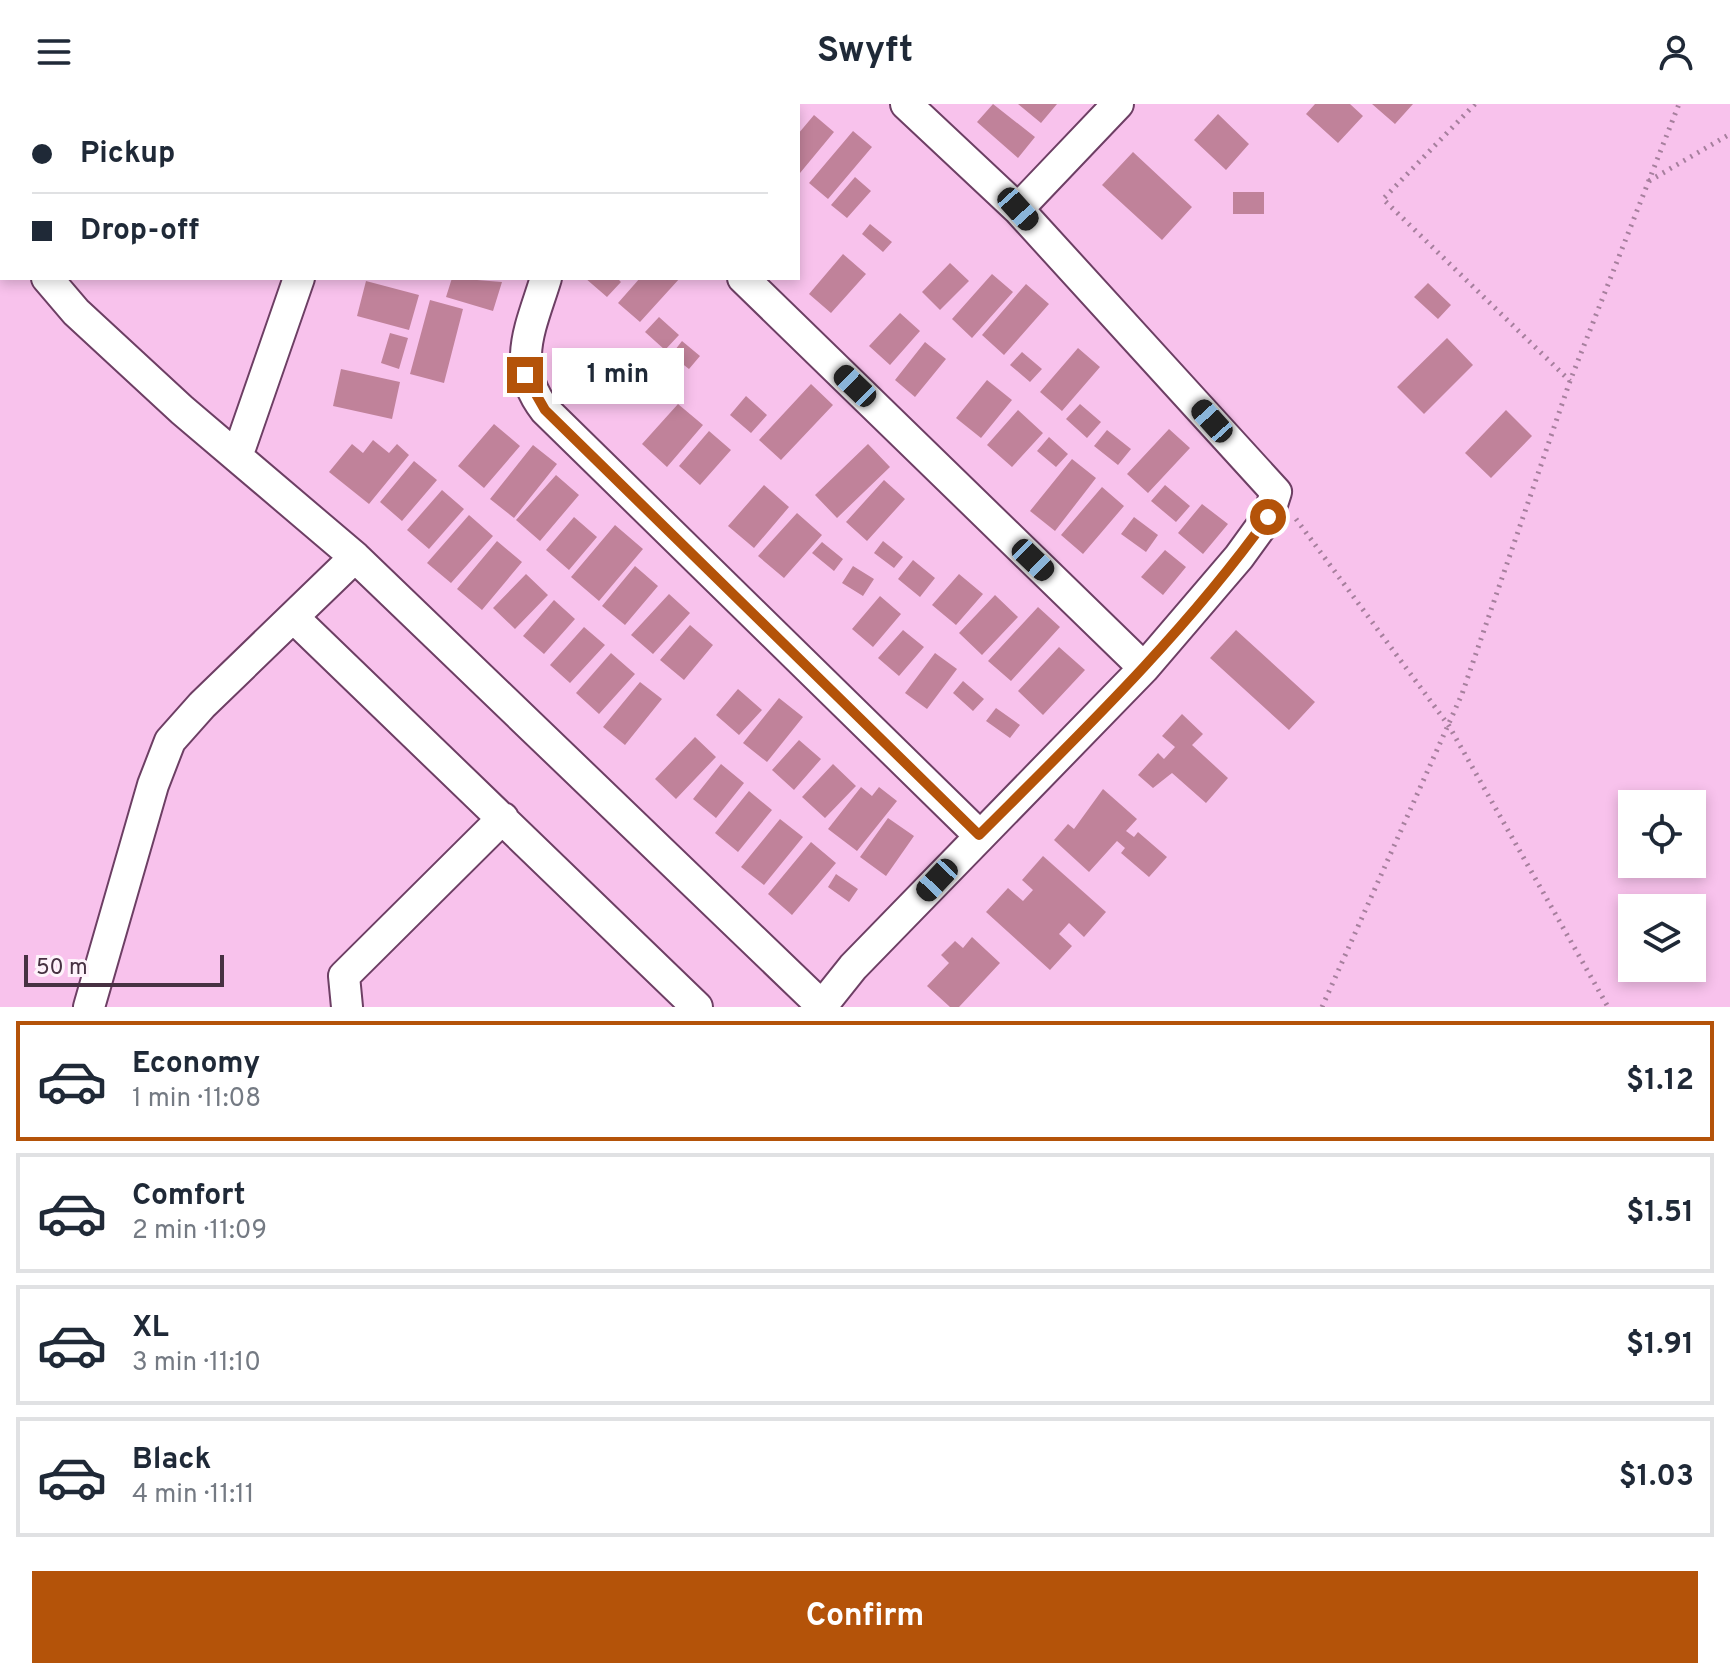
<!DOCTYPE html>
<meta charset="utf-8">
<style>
body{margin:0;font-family:Overpass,sans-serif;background:#f6f6f7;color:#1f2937;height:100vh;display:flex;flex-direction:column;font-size:30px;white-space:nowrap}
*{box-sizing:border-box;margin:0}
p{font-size:26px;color:#747a83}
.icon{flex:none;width:44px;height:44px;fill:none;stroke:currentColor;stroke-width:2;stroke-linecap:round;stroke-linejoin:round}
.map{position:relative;height:903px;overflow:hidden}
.panel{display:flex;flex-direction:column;background:#fff;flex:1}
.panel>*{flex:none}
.top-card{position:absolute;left:0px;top:0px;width:800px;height:176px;box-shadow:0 4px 12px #0003;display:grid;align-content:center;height:176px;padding:0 32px;background:#fff}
.tools{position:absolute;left:1618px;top:686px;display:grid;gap:16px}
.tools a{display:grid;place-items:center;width:88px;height:88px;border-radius:0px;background:#fff;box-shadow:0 4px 12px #0003;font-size:40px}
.scale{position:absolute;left:24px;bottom:20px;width:200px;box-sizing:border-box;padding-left:8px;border:4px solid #473142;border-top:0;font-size:22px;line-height:28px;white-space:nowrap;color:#473142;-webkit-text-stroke:6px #fef3fb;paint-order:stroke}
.end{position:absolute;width:36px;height:36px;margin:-18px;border:10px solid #b45309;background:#fff;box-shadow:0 0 0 4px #fff}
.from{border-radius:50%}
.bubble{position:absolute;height:56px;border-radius:0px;background:#fff;box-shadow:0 4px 12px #0003;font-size:26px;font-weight:700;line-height:56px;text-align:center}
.car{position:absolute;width:24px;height:48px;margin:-24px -12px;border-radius:10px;box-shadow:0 0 6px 2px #0007;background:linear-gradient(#222 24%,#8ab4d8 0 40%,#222 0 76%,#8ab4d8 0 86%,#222 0)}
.top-card b{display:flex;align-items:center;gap:28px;height:76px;font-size:30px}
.top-card b+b{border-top:2px solid #e0e1e3}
.top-card i{width:20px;height:20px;background:#1f2937}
ul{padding:14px 0 0;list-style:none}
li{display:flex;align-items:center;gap:24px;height:120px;margin:0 16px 12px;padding:0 16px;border:4px solid #e0e1e3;border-radius:0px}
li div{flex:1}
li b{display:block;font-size:30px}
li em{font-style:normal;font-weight:700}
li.current{border-color:#b45309}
li>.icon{width:72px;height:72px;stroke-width:1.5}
.action{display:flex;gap:16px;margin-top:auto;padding:16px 32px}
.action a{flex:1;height:92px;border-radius:0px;background:#b45309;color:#fff;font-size:32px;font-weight:700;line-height:92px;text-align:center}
header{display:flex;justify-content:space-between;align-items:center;height:104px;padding:0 32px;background:#fff;font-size:36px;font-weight:700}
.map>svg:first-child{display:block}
</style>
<header><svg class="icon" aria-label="menu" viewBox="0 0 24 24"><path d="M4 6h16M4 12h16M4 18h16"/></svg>Swyft<svg class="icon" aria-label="person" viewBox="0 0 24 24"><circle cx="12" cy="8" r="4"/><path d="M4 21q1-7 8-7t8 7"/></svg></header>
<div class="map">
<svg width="1730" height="903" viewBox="0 0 1730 903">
<rect width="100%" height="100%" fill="#f8c2ec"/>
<!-- building -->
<path fill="#c0829a" d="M 993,0 L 1035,33 L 1018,54 L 977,18 Z
M 1018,0 L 1057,0 L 1041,19 Z
M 1315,0 L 1350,0 L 1363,12 L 1338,39 L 1306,10 Z
M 1372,0 L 1413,0 L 1395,20 Z
M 1218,10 L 1249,40 L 1226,66 L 1194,36 Z
M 814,11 L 834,28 L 800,69 L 798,30 Z
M 853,27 L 872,43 L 828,95 L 809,79 Z
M 1133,48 L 1192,103 L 1162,136 L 1102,81 Z
M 855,73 L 871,87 L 847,114 L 831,101 Z
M 1233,88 L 1264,88 L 1264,110 L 1233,110 Z
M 870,120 L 892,138 L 883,148 L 862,130 Z
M 843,150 L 866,170 L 831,209 L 809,190 Z
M 950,159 L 969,177 L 940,206 L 922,188 Z
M 992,170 L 1013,188 L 972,234 L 952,215 Z
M 452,174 L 502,178 L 493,207 L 446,193 Z
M 585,174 L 617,174 L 621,178 L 607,193 Z
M 640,174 L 680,174 L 640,218 L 618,199 Z
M 366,177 L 419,191 L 409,226 L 357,212 Z
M 1428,179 L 1451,201 L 1438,215 L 1414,193 Z
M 1026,180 L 1049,200 L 1004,251 L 982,231 Z
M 430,196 L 463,205 L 444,279 L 410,270 Z
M 900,209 L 920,227 L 890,261 L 869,242 Z
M 659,213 L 679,231 L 665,246 L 645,228 Z
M 390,229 L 408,234 L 399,265 L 381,259 Z
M 1447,234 L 1473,261 L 1424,310 L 1397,283 Z
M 682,237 L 700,252 L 689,265 L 671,251 Z
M 925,238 L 946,255 L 915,293 L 895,276 Z
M 1078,244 L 1100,263 L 1062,307 L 1040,288 Z
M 1022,248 L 1042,265 L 1030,278 L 1010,261 Z
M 341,265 L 400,278 L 392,315 L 333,302 Z
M 987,276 L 1012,296 L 981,334 L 956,314 Z
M 811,280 L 833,301 L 781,356 L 759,336 Z
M 746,292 L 767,311 L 751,329 L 730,311 Z
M 678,300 L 703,321 L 667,363 L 642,340 Z
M 1080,300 L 1101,318 L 1087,334 L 1066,315 Z
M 1018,306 L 1043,329 L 1012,363 L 987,341 Z
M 1506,306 L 1532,332 L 1491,374 L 1465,349 Z
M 494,320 L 520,342 L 484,384 L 458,362 Z
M 1169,325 L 1190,344 L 1148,389 L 1127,370 Z
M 1107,326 L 1131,345 L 1118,361 L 1094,342 Z
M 709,327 L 731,346 L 700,381 L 679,362 Z
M 1049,333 L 1068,350 L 1056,363 L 1037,347 Z
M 373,336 L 389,349 L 397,340 L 409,351 L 369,400 L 329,368 L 352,340 L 363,349 Z
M 868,340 L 890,363 L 837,414 L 815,391 Z
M 533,341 L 557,360 L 514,414 L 490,395 Z
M 1072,355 L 1096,374 L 1055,427 L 1030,407 Z
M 414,357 L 437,376 L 402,417 L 380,398 Z
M 556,371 L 579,391 L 540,437 L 516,416 Z
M 884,376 L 905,395 L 867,437 L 846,418 Z
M 764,381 L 789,403 L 754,444 L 728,422 Z
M 1165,381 L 1190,402 L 1176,418 L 1151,397 Z
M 1102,383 L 1124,402 L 1083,450 L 1061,431 Z
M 442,386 L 464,405 L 429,445 L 407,426 Z
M 1202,400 L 1228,420 L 1203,450 L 1178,429 Z
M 797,409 L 822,431 L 784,474 L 758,452 Z
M 469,411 L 493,432 L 451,479 L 427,459 Z
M 574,413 L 597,433 L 569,466 L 546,446 Z
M 1134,413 L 1158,431 L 1146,448 L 1121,430 Z
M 615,421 L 643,445 L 599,497 L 571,473 Z
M 497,437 L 522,458 L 482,506 L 457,485 Z
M 883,437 L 903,453 L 894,464 L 874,449 Z
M 822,438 L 843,455 L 834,467 L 812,449 Z
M 1165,446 L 1186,463 L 1163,491 L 1141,473 Z
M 913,456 L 935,474 L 920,493 L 898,475 Z
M 635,462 L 658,482 L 625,521 L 602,502 Z
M 853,462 L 874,475 L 863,492 L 842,479 Z
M 526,470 L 548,491 L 515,525 L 493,504 Z
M 959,470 L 983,490 L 956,521 L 932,501 Z
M 669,490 L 690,509 L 653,550 L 631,531 Z
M 995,491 L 1018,513 L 982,551 L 959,529 Z
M 880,492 L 901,510 L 873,543 L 852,525 Z
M 554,496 L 575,515 L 544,550 L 523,532 Z
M 1038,503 L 1060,523 L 1011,577 L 988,557 Z
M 690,521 L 713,541 L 684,576 L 660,556 Z
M 584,523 L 605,541 L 570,579 L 550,561 Z
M 903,526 L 924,543 L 899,572 L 878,554 Z
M 1236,526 L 1315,598 L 1289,626 L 1210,554 Z
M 1059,543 L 1085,566 L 1043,611 L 1018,587 Z
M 611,549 L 635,570 L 599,610 L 576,589 Z
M 935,549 L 957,565 L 927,605 L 905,589 Z
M 963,577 L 984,595 L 973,607 L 953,589 Z
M 640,578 L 662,595 L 625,641 L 603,623 Z
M 738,585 L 762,606 L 739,631 L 716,611 Z
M 779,594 L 803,613 L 767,658 L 743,639 Z
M 996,604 L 1020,621 L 1010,634 L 986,617 Z
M 1182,610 L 1203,630 L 1192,641 L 1228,674 L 1206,699 L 1172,669 L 1153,684 L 1138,671 L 1158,649 L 1164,655 L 1175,643 L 1162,632 Z
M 695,633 L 716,653 L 676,695 L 655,675 Z
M 799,636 L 821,655 L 794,686 L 772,666 Z
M 721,660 L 744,679 L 716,714 L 693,695 Z
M 833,660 L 856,682 L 825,714 L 802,693 Z
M 861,683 L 872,692 L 879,683 L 897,697 L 857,747 L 828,725 Z
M 1103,685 L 1137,715 L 1126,727 L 1134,733 L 1138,728 L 1167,753 L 1149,773 L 1121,749 L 1125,744 L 1117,737 L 1089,768 L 1054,736 L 1068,720 L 1074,725 Z
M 749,687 L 772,706 L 738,748 L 715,729 Z
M 888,714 L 914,732 L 886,772 L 860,753 Z
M 780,715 L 803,733 L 764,781 L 741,763 Z
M 811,738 L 836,759 L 792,811 L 768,790 Z
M 1043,752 L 1106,808 L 1084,833 L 1069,819 L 1059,830 L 1072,842 L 1050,866 L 986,808 L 1008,784 L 1023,797 L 1033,786 L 1022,776 Z
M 836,770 L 858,785 L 849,798 L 828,783 Z
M 972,833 L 1000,859 L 959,903 L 950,903 L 927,882 L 949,859 L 941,851 L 955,837 L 963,844 Z"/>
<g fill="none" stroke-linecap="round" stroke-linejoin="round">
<!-- minor casing -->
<g stroke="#6d3f64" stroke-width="34">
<path id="minor" d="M 906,0 L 1018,105
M 153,2 L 155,0
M 359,2 L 360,0
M 599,2 L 599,0
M 0,116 L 2,118
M 47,174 L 76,208 L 182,306 L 355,453 L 822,902
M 546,174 C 531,223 510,261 545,306 L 979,731
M 743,174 L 1144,564
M 238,350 L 299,174
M 293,513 L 697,903
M 89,903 L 153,681 L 170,637 L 202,601 L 355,453
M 347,903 L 344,872 L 503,714
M 821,903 L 853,863 L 1144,564 L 1239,453 L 1268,413 L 1276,388 L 1018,105 L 1118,0"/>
</g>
<!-- path -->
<path stroke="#a67f9d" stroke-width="5" stroke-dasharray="2 6" stroke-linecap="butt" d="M 1475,0 L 1383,95 L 1570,277
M 1649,77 L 1730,30
M 1296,415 L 1449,622 L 1608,903
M 1322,903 L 1462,590 L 1570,277 L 1679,0"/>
<!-- minor -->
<use href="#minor" stroke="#fff" stroke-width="30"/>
</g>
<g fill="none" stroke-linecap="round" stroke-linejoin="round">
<!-- route -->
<path stroke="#b45309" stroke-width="10" d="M 525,271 L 545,306 L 979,731 C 1080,630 1184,530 1268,413"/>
</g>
</svg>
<div class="tools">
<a><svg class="icon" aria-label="locate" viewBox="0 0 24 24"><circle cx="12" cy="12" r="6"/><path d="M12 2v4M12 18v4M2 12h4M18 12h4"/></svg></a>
<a><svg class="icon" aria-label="layers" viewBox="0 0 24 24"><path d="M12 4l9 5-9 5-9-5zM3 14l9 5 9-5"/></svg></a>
</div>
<div class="scale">50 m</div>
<i class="end from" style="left:1268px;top:413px"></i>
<i class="end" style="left:525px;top:271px"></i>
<div class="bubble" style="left:552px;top:244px;width:132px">1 min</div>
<i class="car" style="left:1018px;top:105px;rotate:138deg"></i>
<i class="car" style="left:855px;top:282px;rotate:314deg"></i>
<i class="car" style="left:1212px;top:317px;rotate:318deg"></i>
<i class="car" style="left:1033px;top:456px;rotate:134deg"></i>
<i class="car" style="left:937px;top:776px;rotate:223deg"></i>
<div class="top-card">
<b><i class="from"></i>Pickup</b>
<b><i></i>Drop-off</b>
</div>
</div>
<section class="panel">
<ul>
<li class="current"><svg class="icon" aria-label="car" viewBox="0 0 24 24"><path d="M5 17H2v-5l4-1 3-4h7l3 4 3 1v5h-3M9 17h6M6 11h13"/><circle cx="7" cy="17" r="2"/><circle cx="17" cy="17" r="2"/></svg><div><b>Economy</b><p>1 min · 11:08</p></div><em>$1.12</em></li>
<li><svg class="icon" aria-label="car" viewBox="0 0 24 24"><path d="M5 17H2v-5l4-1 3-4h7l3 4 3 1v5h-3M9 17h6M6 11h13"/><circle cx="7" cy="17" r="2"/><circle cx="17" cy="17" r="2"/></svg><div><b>Comfort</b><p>2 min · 11:09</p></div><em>$1.51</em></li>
<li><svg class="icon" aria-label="car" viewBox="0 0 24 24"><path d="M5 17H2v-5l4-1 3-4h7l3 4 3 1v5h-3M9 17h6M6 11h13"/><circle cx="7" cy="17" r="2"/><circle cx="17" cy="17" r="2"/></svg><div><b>XL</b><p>3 min · 11:10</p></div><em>$1.91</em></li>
<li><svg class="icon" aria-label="car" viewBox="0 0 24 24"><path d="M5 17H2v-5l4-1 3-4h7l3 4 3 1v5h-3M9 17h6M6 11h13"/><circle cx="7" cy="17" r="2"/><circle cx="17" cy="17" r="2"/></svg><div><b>Black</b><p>4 min · 11:11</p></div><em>$1.03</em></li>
</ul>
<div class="action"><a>Confirm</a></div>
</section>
